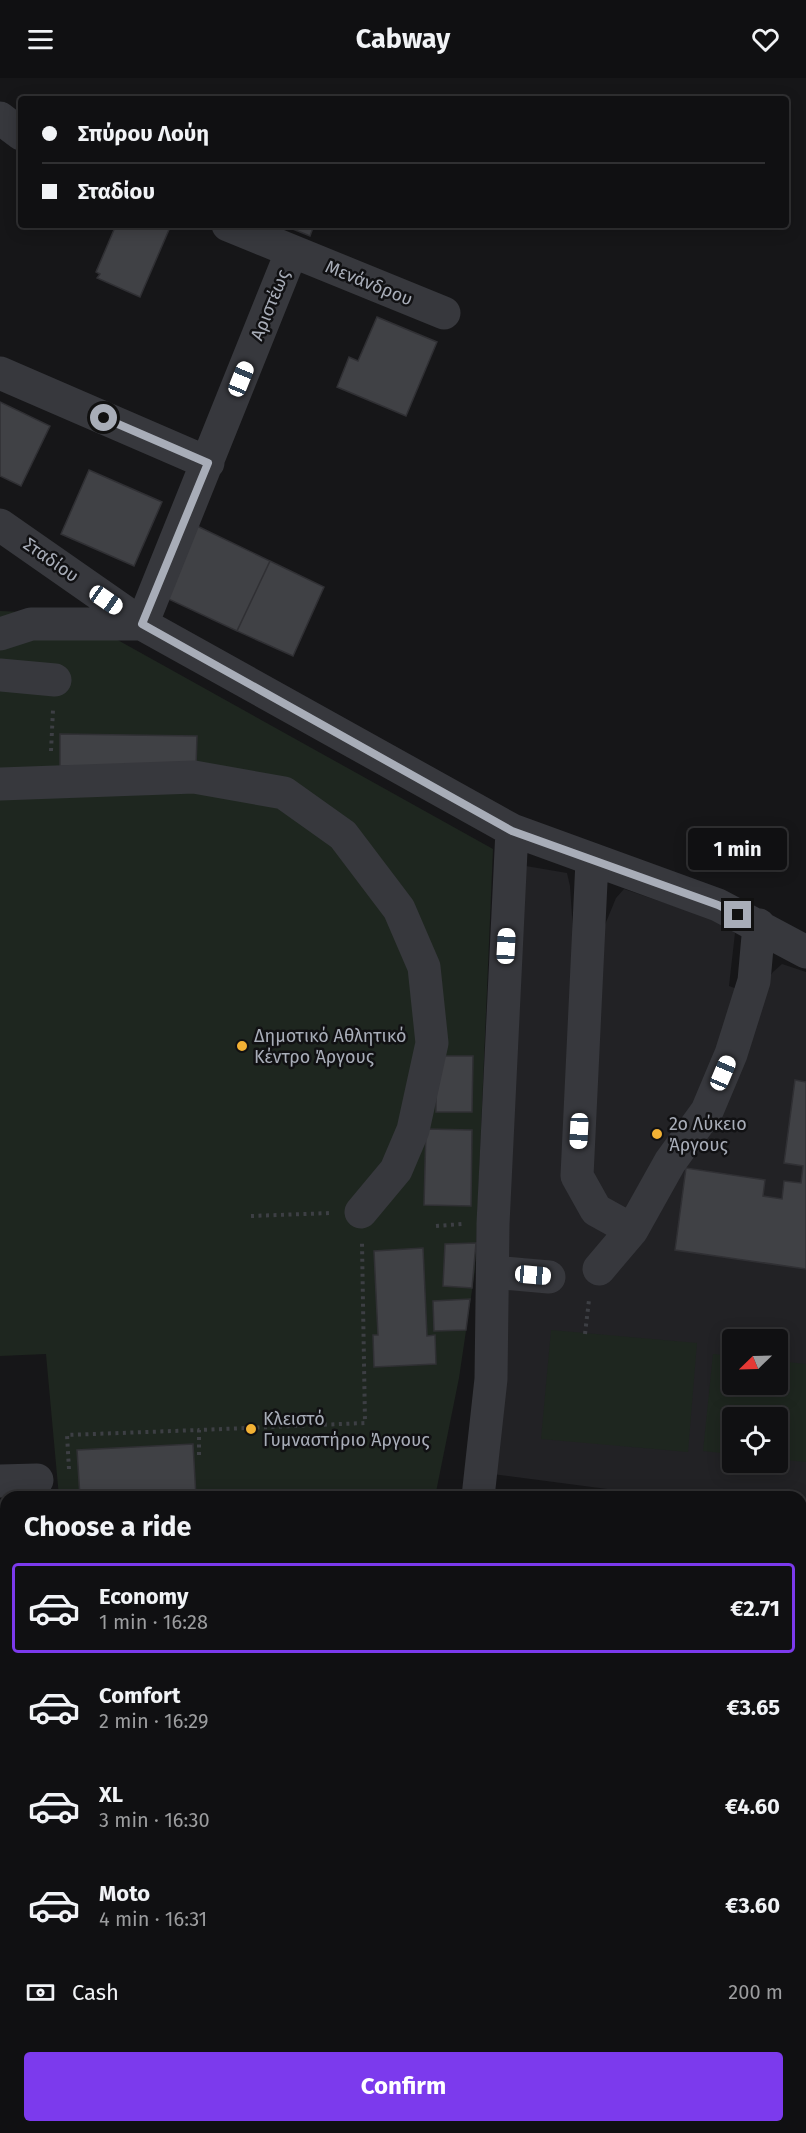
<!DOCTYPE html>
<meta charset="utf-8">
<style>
body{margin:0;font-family:"Fira Sans",sans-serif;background:#1e1e20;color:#f1f3f6;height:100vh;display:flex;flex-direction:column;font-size:22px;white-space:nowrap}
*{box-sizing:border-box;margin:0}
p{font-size:20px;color:#9c9d9f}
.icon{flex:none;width:33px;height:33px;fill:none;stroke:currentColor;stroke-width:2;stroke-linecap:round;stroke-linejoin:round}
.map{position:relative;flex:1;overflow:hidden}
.sheet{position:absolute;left:0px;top:1413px;width:807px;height:642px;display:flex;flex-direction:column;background:#101012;border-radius:18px 18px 0 0;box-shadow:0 3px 15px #0003,0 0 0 2px #303032}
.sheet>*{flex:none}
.banner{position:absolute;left:18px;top:18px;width:771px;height:132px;border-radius:6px;box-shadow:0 3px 15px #0003,0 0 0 2px #303032;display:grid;align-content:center;height:132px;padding:0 24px;background:#101012}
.needle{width:39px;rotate:247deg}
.fabs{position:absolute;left:722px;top:1251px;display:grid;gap:12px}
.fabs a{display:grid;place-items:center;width:66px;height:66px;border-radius:6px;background:#101012;box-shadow:0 3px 15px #0003,0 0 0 2px #303032;font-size:30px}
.end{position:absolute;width:27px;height:27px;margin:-14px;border:8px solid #a8adb8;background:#111;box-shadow:0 0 0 3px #111}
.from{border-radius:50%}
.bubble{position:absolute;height:42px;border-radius:6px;background:#101012;box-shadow:0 3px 15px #0003,0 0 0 2px #303032;font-size:20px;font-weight:700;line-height:42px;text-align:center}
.car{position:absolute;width:18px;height:36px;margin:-18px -9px;border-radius:8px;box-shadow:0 0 4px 2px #0007;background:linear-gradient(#fff 24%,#345 0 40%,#fff 0 76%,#345 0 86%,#fff 0)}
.banner b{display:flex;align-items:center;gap:21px;height:57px;font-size:22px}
.banner b+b{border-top:2px solid #303032}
.banner i{width:15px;height:15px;background:#f1f3f6}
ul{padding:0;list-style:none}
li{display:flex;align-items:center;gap:18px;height:90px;margin:0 12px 9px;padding:0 12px;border:3px solid transparent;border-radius:6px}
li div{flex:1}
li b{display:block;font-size:22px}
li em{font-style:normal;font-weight:700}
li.on{border-color:#7c3aed}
li>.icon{width:54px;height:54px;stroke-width:1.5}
h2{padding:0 24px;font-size:27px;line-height:72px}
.pay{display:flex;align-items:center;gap:15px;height:66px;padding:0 24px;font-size:22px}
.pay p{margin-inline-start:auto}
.cta{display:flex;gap:12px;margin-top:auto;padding:12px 24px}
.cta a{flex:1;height:69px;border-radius:6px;background:#7c3aed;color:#fff;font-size:24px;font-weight:700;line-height:69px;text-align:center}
header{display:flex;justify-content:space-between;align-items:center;height:78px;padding:0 24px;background:#101012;font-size:27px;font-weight:700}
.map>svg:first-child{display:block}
</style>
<header><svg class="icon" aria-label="menu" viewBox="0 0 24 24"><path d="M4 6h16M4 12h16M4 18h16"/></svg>Cabway<svg class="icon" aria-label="heart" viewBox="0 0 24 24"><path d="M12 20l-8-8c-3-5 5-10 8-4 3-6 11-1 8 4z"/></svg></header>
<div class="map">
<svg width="806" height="2055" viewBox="0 0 806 2055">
<rect width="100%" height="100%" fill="#161618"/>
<!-- built -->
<path fill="#222225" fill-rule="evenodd" d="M 520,787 L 567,795 L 570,808 L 574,867 L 597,866 L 616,820 L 624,811 L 727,846 L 735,855 L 729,908 L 756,918 L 773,894 L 782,886 L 806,894 L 806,1437 L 801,1436 L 801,1419 L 668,1419 L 492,1396 ZM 732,1262 L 777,1262 L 777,1306 L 732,1306 ZM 732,1340 L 777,1340 L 777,1384 L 732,1384 Z"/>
<!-- grass -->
<path fill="#1e261f" d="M 0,533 L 71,536 L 493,771 L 475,1192 L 459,1300 L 435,1419 L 59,1419 L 46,1276 L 0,1278 Z
M 551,1252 L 697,1265 L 688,1374 L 541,1361 Z
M 713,1276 L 732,1278 L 732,1306 L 777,1306 L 777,1283 L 806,1286 L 806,1384 L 777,1381 L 777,1340 L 732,1340 L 732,1376 L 703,1373 Z"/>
<!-- building -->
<path fill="#404145" stroke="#303034" stroke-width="1.5" d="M 116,147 L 171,147 L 140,219 L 97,200 L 100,196 L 96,194 Z
M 289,147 L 314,147 L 310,158 L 288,149 Z
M 377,239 L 437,264 L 406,338 L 337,309 L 349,279 L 358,283 Z
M 0,324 L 50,348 L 21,408 L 0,398 Z
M 89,392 L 162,424 L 134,488 L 61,456 Z
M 195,447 L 270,483 L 237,553 L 162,518 Z
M 270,483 L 324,509 L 293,578 L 237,553 Z
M 60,656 L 197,658 L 196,689 L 60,688 Z
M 436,978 L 473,978 L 472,1034 L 436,1034 Z
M 795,1002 L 806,1004 L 806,1191 L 675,1172 L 686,1090 L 765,1102 L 763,1118 L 782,1121 L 784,1103 L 801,1105 L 803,1088 L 784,1085 Z
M 426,1051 L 472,1052 L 471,1128 L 424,1127 Z
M 476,1165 L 472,1210 L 443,1208 L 445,1166 Z
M 423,1170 L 427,1258 L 435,1257 L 436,1286 L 374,1289 L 373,1257 L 378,1257 L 374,1173 Z
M 470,1221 L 466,1252 L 434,1253 L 433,1223 Z
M 193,1366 L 196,1419 L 80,1419 L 77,1372 Z"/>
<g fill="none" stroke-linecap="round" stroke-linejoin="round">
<!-- path -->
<path stroke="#3d3f44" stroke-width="4" stroke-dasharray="3 4.5" stroke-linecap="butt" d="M 51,673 L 53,632
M 251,1138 L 331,1135
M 436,1148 L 462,1146
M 585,1256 L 589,1222
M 199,1377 L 199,1352 L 365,1345 L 362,1165
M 69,1391 L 67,1357 L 199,1352"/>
<!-- minor -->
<path stroke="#37383d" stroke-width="33" d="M 0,40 L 21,56
M 228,147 L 444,235
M 0,295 L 208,385
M 0,447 L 142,546 L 512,752 L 718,827 L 806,874
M 0,556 L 31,546 L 142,546 L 291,175
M 0,597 L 55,602
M 0,706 L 194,699 L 284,715 L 343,757 L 399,831 L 424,889 L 432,965 L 413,1052 L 396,1092 L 361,1134
M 592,783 L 577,1098 L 596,1132 L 632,1152
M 599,1191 L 632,1152 L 670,1084 L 707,1033 L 731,976 L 754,903 L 759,847
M 493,1194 L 549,1199
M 0,1403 L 37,1402
M 478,1419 L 491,1301 L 493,1146 L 512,752
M 402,2055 L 402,2049"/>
</g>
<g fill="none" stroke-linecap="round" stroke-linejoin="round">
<!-- route -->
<path stroke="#a8adb8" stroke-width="8" d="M 104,340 L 208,385 L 142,546 L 512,753 L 718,827 L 738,837"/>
</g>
<!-- markers -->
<g fill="#f2b134" stroke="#111113" stroke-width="2">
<circle cx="242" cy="968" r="6"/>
<circle cx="657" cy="1056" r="6"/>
<circle cx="251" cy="1351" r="6"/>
</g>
<g text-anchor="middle" stroke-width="5" stroke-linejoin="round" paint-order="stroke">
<!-- street labels -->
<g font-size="18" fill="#a8adb8" stroke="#111113">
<text transform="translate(369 205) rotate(22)" y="6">Μενάνδρου</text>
<text transform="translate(270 227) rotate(-68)" y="6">Αριστέως</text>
<text transform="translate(51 482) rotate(35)" y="6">Σταδίου</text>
</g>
<!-- poi labels -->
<g font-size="18" fill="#a8adb8" stroke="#111113" text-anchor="start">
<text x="254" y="964">Δημοτικό Αθλητικό<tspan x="254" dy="21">Κέντρο Άργους</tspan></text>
<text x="669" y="1052">2ο Λύκειο<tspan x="669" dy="21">Άργους</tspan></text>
<text x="263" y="1347">Κλειστό<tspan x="263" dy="21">Γυμναστήριο Άργους</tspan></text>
</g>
</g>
</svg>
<div class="fabs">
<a><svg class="needle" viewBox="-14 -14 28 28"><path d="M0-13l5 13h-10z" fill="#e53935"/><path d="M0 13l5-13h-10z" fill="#9c9d9f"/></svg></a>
<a><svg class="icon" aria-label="locate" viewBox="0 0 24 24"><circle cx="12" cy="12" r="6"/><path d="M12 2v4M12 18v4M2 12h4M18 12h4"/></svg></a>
</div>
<i class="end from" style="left:104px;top:340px"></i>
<i class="end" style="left:738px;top:837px"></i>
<div class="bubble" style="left:688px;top:750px;width:99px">1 min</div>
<i class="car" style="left:241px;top:301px;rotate:22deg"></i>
<i class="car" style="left:106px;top:522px;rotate:125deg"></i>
<i class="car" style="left:506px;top:868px;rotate:3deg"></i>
<i class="car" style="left:723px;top:995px;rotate:23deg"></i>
<i class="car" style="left:579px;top:1053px;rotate:183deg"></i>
<i class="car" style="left:533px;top:1197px;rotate:95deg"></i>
<div class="banner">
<b><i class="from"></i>Σπύρου Λούη</b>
<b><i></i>Σταδίου</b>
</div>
<section class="sheet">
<h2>Choose a ride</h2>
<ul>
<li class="on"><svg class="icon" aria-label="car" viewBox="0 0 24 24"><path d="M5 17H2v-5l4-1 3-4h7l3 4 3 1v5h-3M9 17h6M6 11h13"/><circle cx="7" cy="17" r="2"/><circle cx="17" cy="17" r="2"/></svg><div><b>Economy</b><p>1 min · 16:28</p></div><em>€2.71</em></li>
<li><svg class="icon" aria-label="car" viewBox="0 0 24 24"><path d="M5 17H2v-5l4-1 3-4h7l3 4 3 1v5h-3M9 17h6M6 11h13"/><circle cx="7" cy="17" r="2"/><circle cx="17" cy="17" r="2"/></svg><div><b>Comfort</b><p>2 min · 16:29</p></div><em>€3.65</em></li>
<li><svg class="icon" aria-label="car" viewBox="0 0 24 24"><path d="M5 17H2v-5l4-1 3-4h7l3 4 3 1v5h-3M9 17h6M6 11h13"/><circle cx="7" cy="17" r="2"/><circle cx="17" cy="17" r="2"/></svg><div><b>XL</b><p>3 min · 16:30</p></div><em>€4.60</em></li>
<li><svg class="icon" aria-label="car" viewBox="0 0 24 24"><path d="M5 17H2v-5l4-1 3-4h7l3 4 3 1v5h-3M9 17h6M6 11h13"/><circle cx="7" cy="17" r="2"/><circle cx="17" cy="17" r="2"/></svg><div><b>Moto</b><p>4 min · 16:31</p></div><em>€3.60</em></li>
</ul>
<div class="pay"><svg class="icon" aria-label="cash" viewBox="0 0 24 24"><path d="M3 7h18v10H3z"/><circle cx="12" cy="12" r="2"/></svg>Cash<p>200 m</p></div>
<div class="cta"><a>Confirm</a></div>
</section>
</div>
